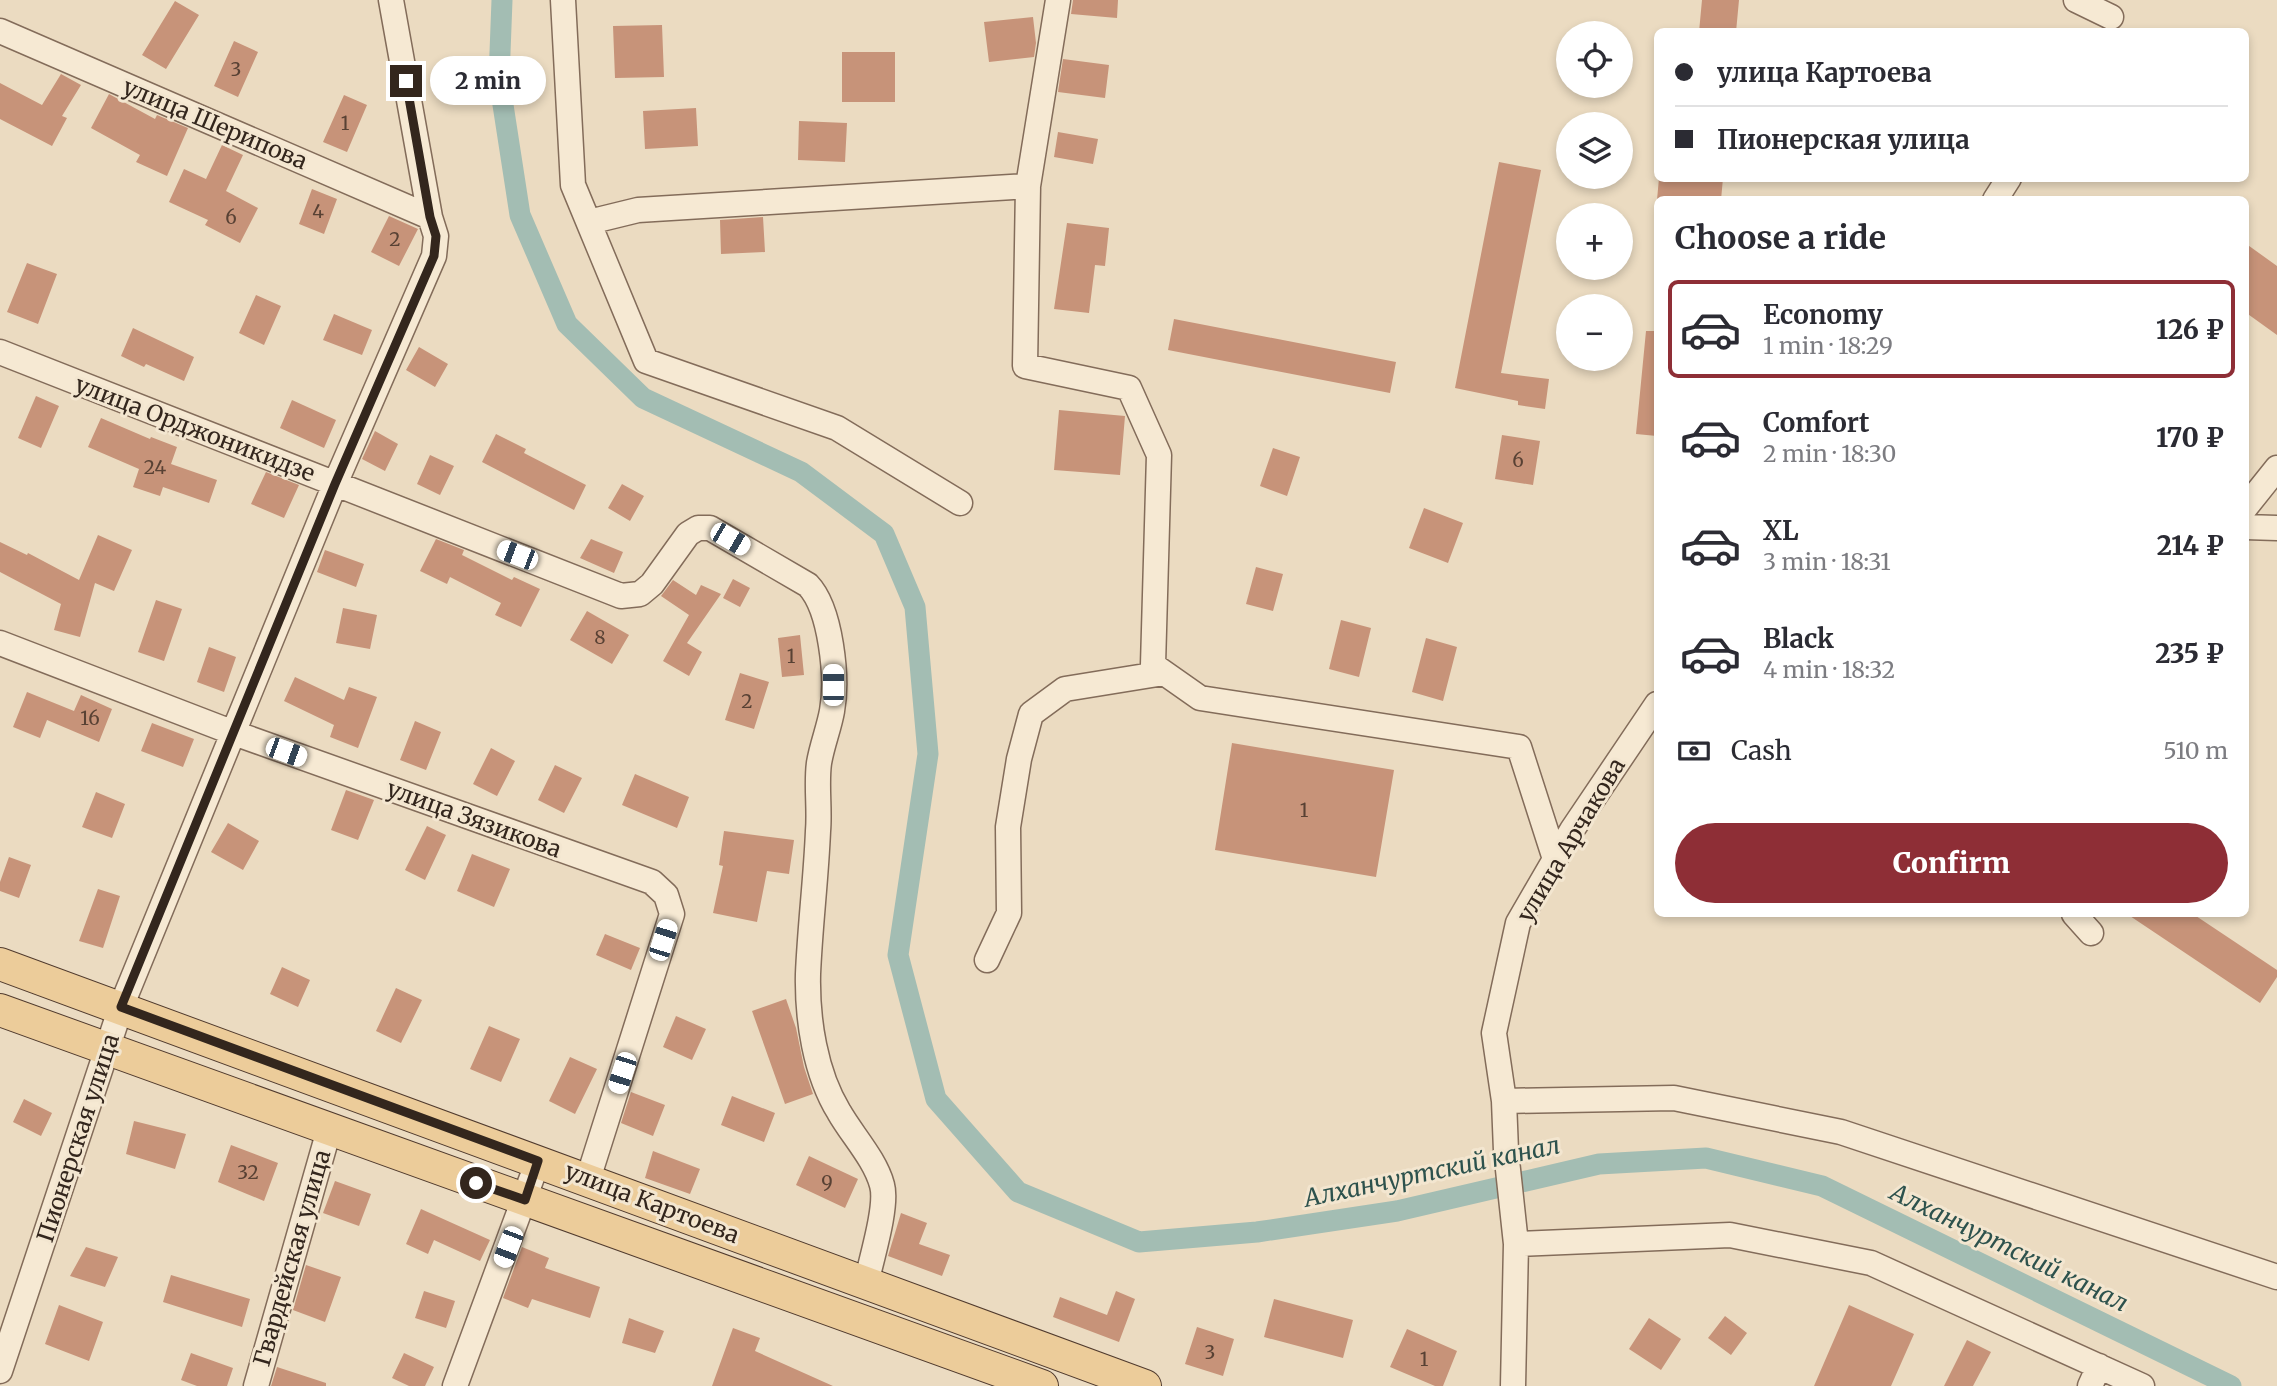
<!DOCTYPE html>
<meta charset="utf-8">
<style>
body{margin:0;font-family:Merriweather,serif;background:#f7f7f7;color:#2b2b33;height:100vh;display:flex;flex-direction:column;font-size:26px;white-space:nowrap}
*{box-sizing:border-box;margin:0}
p{font-size:23px;color:#7c7c81}
.icon{flex:none;width:38px;height:38px;fill:none;stroke:currentColor;stroke-width:2;stroke-linecap:round;stroke-linejoin:round}
.map{position:relative;flex:1;overflow:hidden}
.sheet{position:absolute;left:1654px;top:196px;width:595px;height:721px;display:flex;flex-direction:column;background:#fff;border-radius:10px;box-shadow:0 4px 10px #0003}
.sheet>*{flex:none}
.hud{position:absolute;left:1654px;top:28px;width:595px;height:154px;border-radius:10px;box-shadow:0 4px 10px #0003;display:grid;align-content:center;height:154px;padding:0 21px;background:#fff}
.controls{position:absolute;left:1556px;top:21px;display:grid;gap:14px}
.controls a{display:grid;place-items:center;width:77px;height:77px;border-radius:50%;background:#fff;box-shadow:0 4px 10px #0003;font-size:35px}
.end{position:absolute;width:32px;height:32px;margin:-16px;border:9px solid #33261d;background:#fff;box-shadow:0 0 0 4px #fff}
.from{border-radius:50%}
.bubble{position:absolute;height:49px;border-radius:24px;background:#fff;box-shadow:0 4px 10px #0003;font-size:23px;font-weight:800;line-height:49px;text-align:center}
.car{position:absolute;width:21px;height:42px;margin:-21px -10px;border-radius:9px;box-shadow:0 0 5px 2px #0007;background:linear-gradient(#fff 24%,#345 0 40%,#fff 0 76%,#345 0 86%,#fff 0)}
.hud b{display:flex;align-items:center;gap:24px;height:66px;font-size:26px}
.hud b+b{border-top:2px solid #e1e1e2}
.hud i{width:18px;height:18px;background:#2b2b33}
ul{padding:0;list-style:none}
li{display:flex;align-items:center;gap:21px;height:98px;margin:0 14px 10px;padding:0 7px;border:4px solid transparent;border-radius:10px}
li div{flex:1}
li b{display:block;font-size:26px}
li em{font-style:normal;font-weight:800}
li.on{border-color:#8e2e36}
li>.icon{width:63px;height:63px;stroke-width:1.5}
h2{padding:0 21px;font-size:32px;line-height:84px}
.pay{display:flex;align-items:center;gap:18px;height:77px;padding:0 21px;font-size:26px}
.pay p{margin-inline-start:auto}
.action{display:flex;gap:14px;margin-top:auto;padding:14px 21px}
.action a{flex:1;height:80px;border-radius:42px;background:#8e2e36;color:#fff;font-size:28px;font-weight:800;line-height:80px;text-align:center}
.map>svg:first-child{display:block}
</style>
<div class="map">
<svg width="2277" height="1386" viewBox="0 0 2277 1386">
<rect width="100%" height="100%" fill="#ebdbc1"/>
<g fill="none" stroke-linecap="round" stroke-linejoin="round">
<!-- canal -->
<path stroke="#a3bdb3" stroke-width="21" d="M 502,0 L 499,79 L 520,215 L 567,324 L 643,398 L 801,472 L 884,534 L 915,607 L 928,754 L 898,955 L 936,1099 L 1018,1192 L 1139,1242 L 1257,1232 L 1397,1211 L 1599,1164 L 1706,1158 L 1822,1186 L 2231,1386"/>
</g>
<!-- building -->
<path fill="#c79379" d="M 1073,0 L 1118,0 L 1117,18 L 1071,14 Z
M 1702,0 L 1739,0 L 1736,32 L 1699,32 Z
M 175,1 L 199,15 L 166,69 L 142,55 Z
M 1033,17 L 1036,43 L 1034,57 L 989,62 L 984,22 Z
M 662,25 L 664,77 L 615,78 L 613,26 Z
M 234,41 L 258,52 L 238,97 L 214,86 Z
M 842,52 L 895,52 L 895,102 L 842,102 Z
M 1063,59 L 1109,65 L 1105,98 L 1058,92 Z
M 61,74 L 81,85 L 62,116 L 67,118 L 52,146 L 0,119 L 0,83 L 42,105 Z
M 109,94 L 155,119 L 157,115 L 188,128 L 167,176 L 136,162 L 140,155 L 91,128 Z
M 344,95 L 367,105 L 347,152 L 323,142 Z
M 696,108 L 698,146 L 645,149 L 643,111 Z
M 799,121 L 847,123 L 845,162 L 798,160 Z
M 1058,132 L 1098,139 L 1093,164 L 1054,157 Z
M 222,145 L 243,155 L 226,191 L 258,208 L 240,243 L 205,225 L 208,220 L 169,202 L 184,169 L 206,179 Z
M 1499,162 L 1541,170 L 1501,373 L 1549,379 L 1545,409 L 1518,405 L 1518,401 L 1455,388 Z
M 1659,178 L 1723,178 L 1721,200 L 1657,200 Z
M 312,189 L 337,199 L 324,234 L 299,224 Z
M 389,216 L 418,229 L 399,266 L 371,252 Z
M 763,217 L 765,252 L 721,254 L 720,220 Z
M 1067,223 L 1109,228 L 1105,266 L 1095,265 L 1089,313 L 1054,309 Z
M 2245,243 L 2277,266 L 2277,335 L 2245,312 Z
M 27,263 L 57,274 L 38,324 L 7,312 Z
M 256,295 L 281,306 L 264,345 L 239,333 Z
M 334,314 L 372,330 L 362,355 L 323,340 Z
M 1174,319 L 1396,362 L 1390,393 L 1168,350 Z
M 133,328 L 194,357 L 184,381 L 146,364 L 144,367 L 121,356 Z
M 1646,331 L 1657,331 L 1657,436 L 1636,434 Z
M 419,347 L 448,364 L 435,387 L 406,370 Z
M 36,396 L 59,406 L 41,448 L 18,438 Z
M 292,400 L 336,420 L 324,448 L 280,428 Z
M 1059,410 L 1125,416 L 1120,475 L 1054,470 Z
M 101,418 L 150,439 L 151,437 L 177,447 L 171,464 L 217,480 L 209,503 L 163,487 L 160,496 L 133,487 L 139,469 L 88,447 Z
M 375,431 L 398,444 L 385,471 L 362,459 Z
M 496,434 L 526,449 L 524,453 L 586,485 L 574,510 L 482,462 Z
M 1502,435 L 1540,441 L 1533,485 L 1495,479 Z
M 1273,448 L 1300,457 L 1287,496 L 1260,486 Z
M 430,455 L 454,466 L 440,495 L 417,484 Z
M 266,472 L 299,485 L 284,518 L 251,504 Z
M 622,484 L 644,496 L 630,521 L 608,508 Z
M 1424,508 L 1463,523 L 1448,563 L 1409,548 Z
M 98,535 L 132,550 L 114,591 L 95,583 L 80,637 L 54,630 L 61,604 L 0,572 L 0,542 L 27,555 L 28,553 L 79,580 Z
M 436,539 L 464,550 L 462,555 L 512,580 L 514,577 L 540,589 L 521,627 L 495,615 L 501,603 L 450,577 L 447,584 L 420,571 Z
M 591,539 L 623,552 L 614,573 L 580,558 Z
M 325,550 L 364,564 L 356,587 L 317,572 Z
M 1256,567 L 1283,574 L 1273,611 L 1246,604 Z
M 733,579 L 750,588 L 740,607 L 723,598 Z
M 673,580 L 696,595 L 701,585 L 721,594 L 687,643 L 702,652 L 689,676 L 663,661 L 689,615 L 661,596 Z
M 156,600 L 182,609 L 164,661 L 138,652 Z
M 343,608 L 377,615 L 370,649 L 336,643 Z
M 587,611 L 629,635 L 612,664 L 570,640 Z
M 1341,620 L 1371,628 L 1359,677 L 1329,669 Z
M 800,635 L 804,675 L 782,677 L 778,638 Z
M 1426,638 L 1457,647 L 1443,701 L 1412,692 Z
M 209,647 L 236,657 L 224,692 L 197,682 Z
M 740,673 L 769,682 L 754,729 L 725,720 Z
M 295,677 L 344,700 L 349,687 L 377,697 L 358,748 L 330,737 L 334,725 L 284,701 Z
M 27,692 L 74,711 L 81,695 L 112,709 L 99,742 L 47,720 L 40,738 L 13,727 Z
M 415,721 L 441,732 L 426,770 L 400,760 Z
M 152,723 L 194,739 L 183,767 L 141,751 Z
M 1232,743 L 1394,770 L 1376,877 L 1215,850 Z
M 491,748 L 515,761 L 497,796 L 473,784 Z
M 555,765 L 582,778 L 564,813 L 538,800 Z
M 635,774 L 689,797 L 677,828 L 622,805 Z
M 346,790 L 374,800 L 358,840 L 331,830 Z
M 96,792 L 125,804 L 112,838 L 82,827 Z
M 228,823 L 259,841 L 243,870 L 211,852 Z
M 427,826 L 446,835 L 425,880 L 405,870 Z
M 724,831 L 794,840 L 789,874 L 767,871 L 757,922 L 713,913 L 723,866 L 719,865 Z
M 472,854 L 510,869 L 494,907 L 457,891 Z
M 9,857 L 31,865 L 19,898 L 0,891 L 0,882 Z
M 98,889 L 120,896 L 103,948 L 79,941 Z
M 2127,914 L 2193,914 L 2277,970 L 2277,977 L 2260,1003 Z
M 605,934 L 640,948 L 631,970 L 596,955 Z
M 282,967 L 310,980 L 298,1007 L 270,994 Z
M 396,988 L 422,1000 L 401,1043 L 376,1031 Z
M 786,999 L 796,1028 L 804,1067 L 813,1094 L 785,1104 L 752,1011 Z
M 676,1016 L 706,1029 L 692,1060 L 663,1047 Z
M 489,1026 L 520,1039 L 501,1082 L 470,1069 Z
M 570,1057 L 597,1069 L 575,1114 L 549,1101 Z
M 631,1092 L 665,1105 L 653,1136 L 621,1123 Z
M 732,1096 L 775,1113 L 764,1142 L 721,1125 Z
M 24,1099 L 52,1113 L 41,1136 L 13,1122 Z
M 134,1121 L 186,1134 L 175,1169 L 126,1154 Z
M 231,1145 L 278,1163 L 264,1201 L 218,1182 Z
M 653,1151 L 700,1169 L 690,1194 L 645,1178 Z
M 809,1156 L 858,1179 L 845,1208 L 796,1185 Z
M 335,1181 L 371,1194 L 359,1226 L 323,1213 Z
M 421,1209 L 490,1240 L 480,1261 L 434,1240 L 428,1254 L 406,1244 Z
M 901,1213 L 927,1223 L 919,1244 L 950,1255 L 942,1276 L 888,1256 Z
M 86,1247 L 118,1257 L 105,1287 L 70,1276 Z
M 522,1247 L 549,1258 L 545,1268 L 600,1287 L 590,1318 L 532,1299 L 528,1308 L 503,1298 Z
M 306,1265 L 341,1277 L 325,1322 L 293,1310 Z
M 171,1275 L 250,1299 L 242,1327 L 163,1302 Z
M 424,1291 L 455,1301 L 446,1328 L 415,1318 Z
M 1116,1291 L 1135,1299 L 1119,1342 L 1053,1317 L 1060,1297 L 1107,1315 Z
M 1274,1299 L 1353,1320 L 1343,1358 L 1264,1337 Z
M 59,1305 L 103,1322 L 89,1361 L 45,1344 Z
M 1849,1305 L 1914,1334 L 1891,1386 L 1814,1386 Z
M 1725,1316 L 1747,1333 L 1731,1355 L 1708,1338 Z
M 629,1318 L 664,1331 L 655,1353 L 622,1343 Z
M 1649,1318 L 1681,1339 L 1661,1370 L 1629,1349 Z
M 1197,1327 L 1234,1339 L 1223,1376 L 1185,1364 Z
M 733,1328 L 760,1338 L 755,1351 L 833,1386 L 712,1386 Z
M 1407,1329 L 1457,1351 L 1443,1386 L 1435,1386 L 1390,1367 Z
M 1967,1340 L 1991,1352 L 1973,1386 L 1944,1386 Z
M 191,1353 L 233,1368 L 227,1386 L 197,1386 L 181,1380 Z
M 404,1353 L 434,1367 L 425,1386 L 409,1386 L 392,1378 Z
M 277,1367 L 326,1383 L 326,1386 L 271,1386 Z"/>
<g fill="none" stroke-linecap="round" stroke-linejoin="round">
<!-- minor casing -->
<g stroke="#836c5a" stroke-width="27">
<path id="minor" d="M 563,0 L 573,185 L 646,361 L 837,428 L 960,503
M 1058,0 L 1028,186 L 1025,366 L 1129,388 L 1159,455 L 1153,665 L 1200,698 L 1519,747 L 1555,859
M 2076,0 L 2111,17
M 0,31 L 430,217
M 1995,200 L 2009,178
M 589,222 L 638,210 L 1028,186
M 0,352 L 621,596 L 640,594 L 652,584 L 688,534 L 698,528 L 710,528 L 808,585 C 831,609 838,678 832,711 C 829,728 822,745 819,763 C 816,785 820,809 818,831 C 816,879 810,926 808,974 C 807,1019 815,1073 839,1112 C 852,1135 875,1159 882,1185 C 888,1206 871,1260 866,1284
M 2245,508 L 2277,468
M 2245,527 L 2277,528
M 0,643 L 234,733 L 652,882 L 666,895 L 672,914 L 588,1179
M 2074,914 L 2091,933
M 987,960 L 1009,913 L 1008,827 L 1019,759 L 1031,714 L 1065,689 L 1164,673
M 1504,1101 L 1674,1098 L 1841,1132 L 2277,1277
M 1516,1244 L 1730,1235 L 1871,1263 L 2142,1386
M 0,1371 L 121,1007 L 335,484 L 434,256 L 436,236 L 430,217 L 391,0
M 256,1386 L 329,1130
M 455,1386 L 538,1161
M 1513,1386 L 1516,1244 L 1506,1151 L 1504,1101 L 1494,1033 L 1518,923 L 1572,830 L 1657,704
M 2090,1386 L 2099,1366"/>
</g>
<!-- major casing -->
<g stroke="#513b2e" stroke-width="34">
<path id="major" d="M 0,964 L 1145,1386
M 0,1010 L 1042,1386"/>
</g>
<!-- minor -->
<use href="#minor" stroke="#f6e9d3" stroke-width="24"/>
<!-- major -->
<use href="#major" stroke="#eccc9a" stroke-width="32"/>
</g>
<g fill="none" stroke-linecap="round" stroke-linejoin="round">
<!-- route -->
<path stroke="#33261d" stroke-width="9" d="M 406,81 L 430,217 L 436,236 L 434,256 L 335,484 L 121,1007 L 538,1161 L 525,1200 L 476,1183"/>
</g>
<g text-anchor="middle" stroke-width="6" stroke-linejoin="round" paint-order="stroke">
<!-- number labels -->
<g font-size="19" fill="#584134">
<text x="236" y="76">3</text>
<text x="345" y="130">1</text>
<text x="318" y="218">4</text>
<text x="231" y="224">6</text>
<text x="395" y="246">2</text>
<text x="1518" y="467">6</text>
<text x="155" y="474">24</text>
<text x="600" y="644">8</text>
<text x="791" y="663">1</text>
<text x="747" y="708">2</text>
<text x="90" y="725">16</text>
<text x="1304" y="817">1</text>
<text x="248" y="1179">32</text>
<text x="827" y="1189">9</text>
<text x="1210" y="1359">3</text>
<text x="1424" y="1366">1</text>
</g>
<!-- street labels -->
<g font-size="23" fill="#33261d" stroke="#f3e6d0">
<text transform="translate(215 124) rotate(23)" y="8">улица Шерипова</text>
<text transform="translate(195 429) rotate(21)" y="8">улица Орджоникидзе</text>
<text transform="translate(474 819) rotate(20)" y="8">улица Зязикова</text>
<text transform="translate(1571 840) rotate(-59)" y="8">улица Арчакова</text>
<text transform="translate(78 1138) rotate(-72)" y="8">Пионерская улица</text>
<text transform="translate(652 1203) rotate(21)" y="8">улица Картоева</text>
<text transform="translate(292 1258) rotate(-74)" y="8">Гвардейская улица</text>
</g>
<!-- water labels -->
<g font-size="24" font-style="italic" fill="#2d524d" stroke="#f3e6d0">
<text transform="translate(1432 1172) rotate(-12)" y="8">Алханчуртский канал</text>
<text transform="translate(2009 1248) rotate(26)" y="8">Алханчуртский канал</text>
</g>
</g>
</svg>
<div class="controls">
<a><svg class="icon" aria-label="locate" viewBox="0 0 24 24"><circle cx="12" cy="12" r="6"/><path d="M12 2v4M12 18v4M2 12h4M18 12h4"/></svg></a>
<a><svg class="icon" aria-label="layers" viewBox="0 0 24 24"><path d="M12 4l9 5-9 5-9-5zM3 14l9 5 9-5"/></svg></a>
<a>+</a>
<a>−</a>
</div>
<i class="end from" style="left:476px;top:1183px"></i>
<i class="end" style="left:406px;top:81px"></i>
<div class="bubble" style="left:430px;top:56px;width:116px">2 min</div>
<i class="car" style="left:730px;top:539px;rotate:120deg"></i>
<i class="car" style="left:517px;top:555px;rotate:291deg"></i>
<i class="car" style="left:833px;top:685px;rotate:0deg"></i>
<i class="car" style="left:286px;top:752px;rotate:110deg"></i>
<i class="car" style="left:663px;top:940px;rotate:18deg"></i>
<i class="car" style="left:622px;top:1073px;rotate:198deg"></i>
<i class="car" style="left:508px;top:1247px;rotate:201deg"></i>
<div class="hud">
<b><i class="from"></i>улица Картоева</b>
<b><i></i>Пионерская улица</b>
</div>
<section class="sheet">
<h2>Choose a ride</h2>
<ul>
<li class="on"><svg class="icon" aria-label="car" viewBox="0 0 24 24"><path d="M5 17H2v-5l4-1 3-4h7l3 4 3 1v5h-3M9 17h6M6 11h13"/><circle cx="7" cy="17" r="2"/><circle cx="17" cy="17" r="2"/></svg><div><b>Economy</b><p>1 min · 18:29</p></div><em>126 ₽</em></li>
<li><svg class="icon" aria-label="car" viewBox="0 0 24 24"><path d="M5 17H2v-5l4-1 3-4h7l3 4 3 1v5h-3M9 17h6M6 11h13"/><circle cx="7" cy="17" r="2"/><circle cx="17" cy="17" r="2"/></svg><div><b>Comfort</b><p>2 min · 18:30</p></div><em>170 ₽</em></li>
<li><svg class="icon" aria-label="car" viewBox="0 0 24 24"><path d="M5 17H2v-5l4-1 3-4h7l3 4 3 1v5h-3M9 17h6M6 11h13"/><circle cx="7" cy="17" r="2"/><circle cx="17" cy="17" r="2"/></svg><div><b>XL</b><p>3 min · 18:31</p></div><em>214 ₽</em></li>
<li><svg class="icon" aria-label="car" viewBox="0 0 24 24"><path d="M5 17H2v-5l4-1 3-4h7l3 4 3 1v5h-3M9 17h6M6 11h13"/><circle cx="7" cy="17" r="2"/><circle cx="17" cy="17" r="2"/></svg><div><b>Black</b><p>4 min · 18:32</p></div><em>235 ₽</em></li>
</ul>
<div class="pay"><svg class="icon" aria-label="cash" viewBox="0 0 24 24"><path d="M3 7h18v10H3z"/><circle cx="12" cy="12" r="2"/></svg>Cash<p>510 m</p></div>
<div class="action"><a>Confirm</a></div>
</section>
</div>
